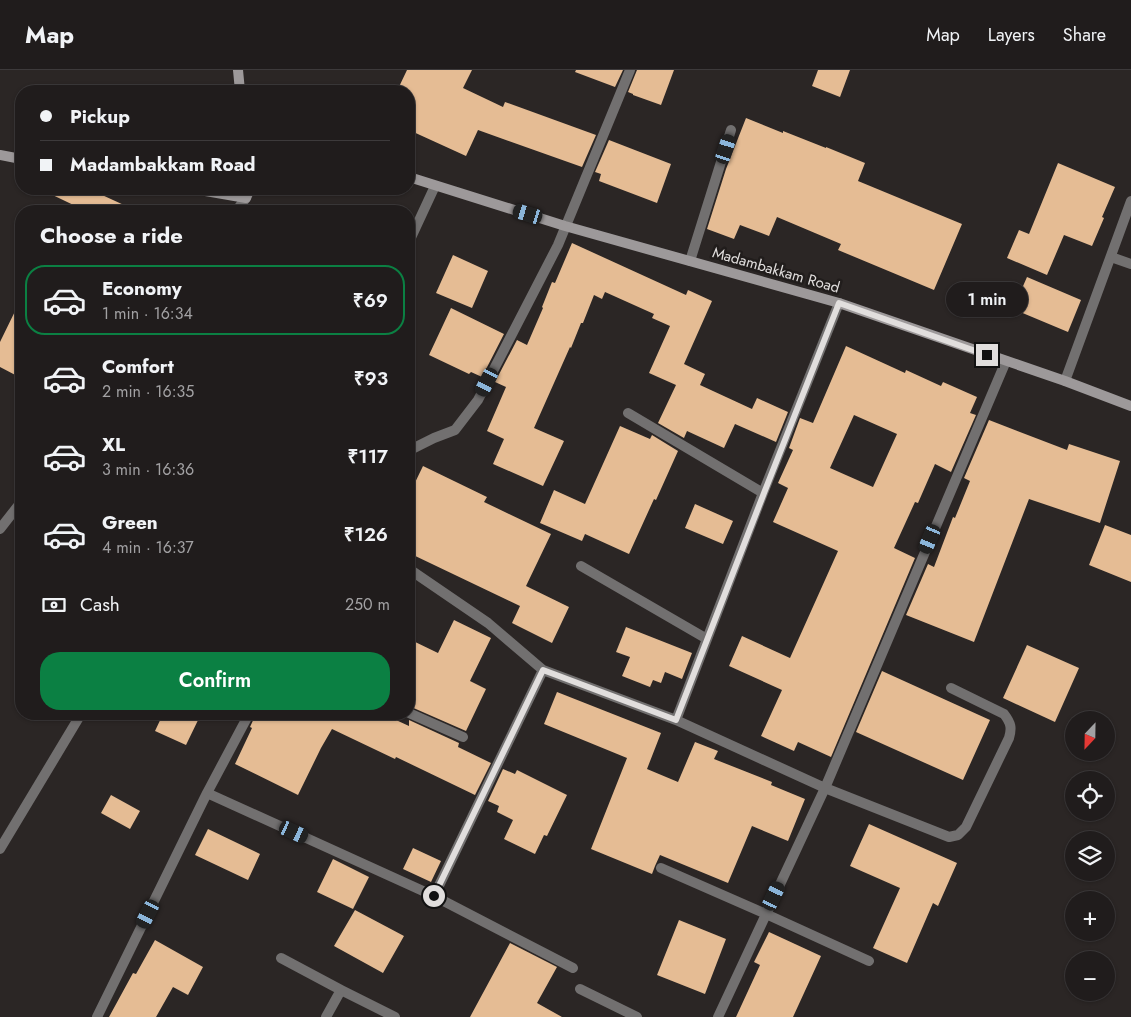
<!DOCTYPE html>
<meta charset="utf-8">
<style>
body{margin:0;font-family:Jost,sans-serif;background:#282525;color:#f1f3f6;height:100vh;display:flex;flex-direction:column;font-size:19px;white-space:nowrap}
*{box-sizing:border-box;margin:0}
p{font-size:16px;color:#a2a1a3}
.icon{flex:none;width:28px;height:28px;fill:none;stroke:currentColor;stroke-width:2;stroke-linecap:round;stroke-linejoin:round}
.map{position:relative;flex:1;overflow:hidden}
.side{position:absolute;left:15px;top:135px;width:400px;height:515px;display:flex;flex-direction:column;background:#201c1c;border-radius:20px;box-shadow:0 1px 4px #0004,0 0 0 1px #3d3a3b}
.side>*{flex:none}
.top-card{position:absolute;left:15px;top:15px;width:400px;height:110px;border-radius:20px;box-shadow:0 1px 4px #0004,0 0 0 1px #3d3a3b;display:grid;align-content:center;height:110px;padding:0 25px;background:#201c1c}
.needle{width:32px;rotate:202deg}
.tools{position:absolute;left:1065px;top:641px;display:grid;gap:10px}
.tools a{display:grid;place-items:center;width:50px;height:50px;border-radius:50%;background:#201c1c;box-shadow:0 1px 4px #0004,0 0 0 1px #3d3a3b;font-size:25px}
.end{position:absolute;width:22px;height:22px;margin:-11px;border:6px solid #e1dedd;background:#111;box-shadow:0 0 0 2px #111}
.from{border-radius:50%}
.bubble{position:absolute;height:35px;border-radius:18px;background:#201c1c;box-shadow:0 1px 4px #0004,0 0 0 1px #3d3a3b;font-size:16px;font-weight:600;line-height:35px;text-align:center}
.car{position:absolute;width:15px;height:30px;margin:-15px -8px;border-radius:6px;box-shadow:0 0 4px 1px #0007;background:linear-gradient(#222 24%,#8ab4d8 0 40%,#222 0 76%,#8ab4d8 0 86%,#222 0)}
.top-card b{display:flex;align-items:center;gap:18px;height:48px;font-size:19px}
.top-card b+b{border-top:1px solid #3d3a3b}
.top-card i{width:12px;height:12px;background:#f1f3f6}
ul{padding:0;list-style:none}
li{display:flex;align-items:center;gap:15px;height:70px;margin:0 10px 8px;padding:0 15px;border:2px solid transparent;border-radius:20px}
li div{flex:1}
li b{display:block;font-size:19px}
li em{font-style:normal;font-weight:600}
li.current{border-color:#0b8043}
li>.icon{width:45px;height:45px;stroke-width:1.5}
h2{padding:0 25px;font-size:22px;line-height:60px}
.pay{display:flex;align-items:center;gap:12px;height:55px;padding:0 25px;font-size:19px}
.pay p{margin-inline-start:auto}
.primary-button{display:flex;gap:10px;margin-top:auto;padding:10px 25px}
.primary-button a{flex:1;height:58px;border-radius:20px;background:#0b8043;color:#fff;font-size:20px;font-weight:600;line-height:58px;text-align:center}
header{display:flex;align-items:center;gap:30px;box-sizing:border-box;height:70px;padding:0 25px;background:#201c1c;border-bottom:1px solid #3d3a3b}
header strong{font-size:24px}
nav{display:flex;gap:28px;margin-inline-start:auto;font-size:18px}
.map>svg:first-child{display:block}
</style>
<header>
<strong>Map</strong>
<nav><a>Map</a><a>Layers</a><a>Share</a></nav>
</header>
<div class="map">
<svg width="1131" height="947" viewBox="0 0 1131 947">
<rect width="100%" height="100%" fill="#2b2625"/>
<!-- building -->
<path fill="#e5bc94" fill-rule="evenodd" d="M 407,0 L 472,0 L 463,18 L 503,37 L 505,32 L 596,65 L 582,97 L 478,60 L 466,86 L 409,60 L 409,21 L 397,21 Z
M 576,0 L 623,0 L 615,17 L 575,2 Z
M 637,0 L 674,0 L 661,35 L 633,25 L 633,24 L 628,22 Z
M 818,0 L 850,0 L 840,27 L 812,16 Z
M 746,48 L 783,63 L 783,61 L 826,78 L 826,77 L 865,93 L 858,111 L 962,154 L 934,220 L 838,180 L 841,174 L 777,147 L 769,166 L 740,155 L 734,169 L 707,159 L 726,99 Z
M 609,70 L 671,94 L 657,133 L 599,111 L 601,104 L 595,102 Z
M 1058,93 L 1115,117 L 1102,147 L 1104,148 L 1092,176 L 1064,165 L 1047,205 L 1007,188 L 1019,160 L 1029,164 Z
M 40,119 L 89,119 L 137,141 L 86,141 Z
M 572,173 L 686,225 L 688,220 L 712,231 L 684,294 L 705,304 L 700,315 L 752,339 L 757,328 L 788,342 L 776,372 L 735,354 L 724,378 L 687,361 L 684,368 L 658,353 L 676,315 L 649,303 L 670,256 L 652,248 L 654,244 L 605,222 L 602,229 L 594,225 L 583,253 L 581,253 L 571,278 L 570,277 L 534,358 L 564,371 L 543,416 L 493,394 L 504,369 L 487,361 L 506,317 L 495,312 L 517,270 L 527,275 L 543,238 L 542,237 L 552,212 L 555,213 Z
M 453,185 L 488,201 L 472,238 L 436,223 Z
M 1027,207 L 1081,230 L 1068,262 L 1013,239 Z
M 21,229 L 21,308 L 0,297 L 0,272 Z
M 451,238 L 504,264 L 482,307 L 471,302 L 469,304 L 429,285 Z
M 846,276 L 905,303 L 906,300 L 941,316 L 943,312 L 977,327 L 970,343 L 976,345 L 951,402 L 935,394 L 918,433 L 915,432 L 894,478 L 915,488 L 831,687 L 798,672 L 794,681 L 761,666 L 782,620 L 729,596 L 742,566 L 790,588 L 838,481 L 773,452 L 788,418 L 778,413 L 793,380 L 789,378 L 800,348 L 813,353 ZM 854,345 L 897,364 L 873,417 L 830,398 Z
M 989,350 L 1067,380 L 1069,374 L 1120,391 L 1100,453 L 1029,429 L 974,572 L 906,545 L 928,494 L 934,497 L 953,447 L 955,448 L 970,411 L 964,408 Z
M 620,356 L 650,369 L 652,365 L 678,381 L 656,430 L 654,429 L 629,484 L 585,464 L 582,471 L 540,453 L 554,420 L 585,434 Z
M 423,396 L 487,427 L 484,432 L 551,464 L 526,516 L 569,537 L 552,573 L 512,553 L 520,536 L 409,483 L 409,425 Z
M 695,434 L 733,451 L 723,474 L 685,458 Z
M 1105,455 L 1131,465 L 1131,512 L 1089,495 Z
M 454,550 L 491,568 L 470,611 L 486,619 L 466,661 L 409,636 L 409,569 L 438,583 Z
M 626,557 L 692,583 L 682,609 L 665,602 L 661,613 L 653,610 L 650,617 L 622,606 L 630,587 L 616,582 Z
M 1027,575 L 1079,598 L 1055,652 L 1003,628 Z
M 882,601 L 990,650 L 963,710 L 856,662 Z
M 557,622 L 661,663 L 647,699 L 678,712 L 695,672 L 718,681 L 714,689 L 772,712 L 771,715 L 805,729 L 788,771 L 752,756 L 728,813 L 660,785 L 655,796 L 652,804 L 591,779 L 627,688 L 544,654 Z
M 163,644 L 201,644 L 186,675 L 155,661 Z
M 256,644 L 383,644 L 409,656 L 409,650 L 459,673 L 458,677 L 491,693 L 475,725 L 396,687 L 395,689 L 332,659 L 321,678 L 298,725 L 235,694 L 252,658 L 250,657 Z
M 503,699 L 515,704 L 517,700 L 567,725 L 547,766 L 544,765 L 535,784 L 504,769 L 513,750 L 497,742 L 499,736 L 488,731 Z
M 111,725 L 140,741 L 130,759 L 101,743 Z
M 869,754 L 957,793 L 938,836 L 933,833 L 907,893 L 873,878 L 900,818 L 850,796 Z
M 208,759 L 260,784 L 248,810 L 195,785 Z
M 413,778 L 441,791 L 431,812 L 403,799 Z
M 333,789 L 369,807 L 353,839 L 317,822 Z
M 355,840 L 404,866 L 383,903 L 334,876 Z
M 679,850 L 726,869 L 705,924 L 657,905 Z
M 769,862 L 821,886 L 793,947 L 736,947 L 760,895 L 754,892 Z
M 155,870 L 203,897 L 188,925 L 173,917 L 156,947 L 109,947 L 133,903 L 136,904 Z
M 510,873 L 557,897 L 537,933 L 562,947 L 470,947 Z"/>
<g fill="none" stroke-linecap="round" stroke-linejoin="round">
<!-- street -->
<path stroke="#727070" stroke-width="10" d="M 236,141 L 246,128
M 409,172 L 435,116
M 1111,187 L 1131,194
M 690,191 L 731,60
M 1065,311 L 1131,131
M 628,343 L 763,423
M 409,383 L 412,379 L 434,368 L 455,360 L 478,330 L 558,175 L 630,0
M 0,459 L 21,432
M 581,496 L 707,569
M 409,499 L 488,553 L 543,600 L 434,826 L 573,898
M 543,600 L 676,650 L 825,718 L 949,767 L 958,765 L 966,757 L 1009,668 C 1012,658 1011,653 1004,644 L 951,618
M 409,643 L 463,667
M 249,644 L 207,723 L 434,826
M 676,650 L 763,423 L 839,233
M 0,779 L 81,644
M 661,798 L 766,844 L 869,891
M 281,888 L 341,920
M 580,919 L 637,947
M 97,947 L 207,723
M 326,947 L 341,920 L 395,947
M 718,947 L 825,718 L 1006,291"/>
<!-- secondary -->
<path stroke="#9d999a" stroke-width="10" d="M 238,0 L 240,21
M 0,85 L 21,89
M 409,107 L 565,156 L 839,233 L 1065,311 L 1131,336
M 194,119 L 246,128 L 250,119"/>
</g>
<g fill="none" stroke-linecap="round" stroke-linejoin="round">
<!-- route -->
<path stroke="#e1dedd" stroke-width="6" d="M 434,826 L 543,600 L 676,650 L 764,423 L 839,233 L 987,285"/>
</g>
<g text-anchor="middle" stroke-width="5" stroke-linejoin="round" paint-order="stroke">
<!-- street labels -->
<g font-size="15" fill="#e1dedd" stroke="#211d1c">
<text transform="translate(776 200) rotate(16)" y="5">Madambakkam Road</text>
</g>
</g>
</svg>
<div class="tools">
<a><svg class="needle" viewBox="-14 -14 28 28"><path d="M0-13l5 13h-10z" fill="#e53935"/><path d="M0 13l5-13h-10z" fill="#a2a1a3"/></svg></a>
<a><svg class="icon" aria-label="locate" viewBox="0 0 24 24"><circle cx="12" cy="12" r="6"/><path d="M12 2v4M12 18v4M2 12h4M18 12h4"/></svg></a>
<a><svg class="icon" aria-label="layers" viewBox="0 0 24 24"><path d="M12 4l9 5-9 5-9-5zM3 14l9 5 9-5"/></svg></a>
<a>+</a>
<a>−</a>
</div>
<i class="end from" style="left:434px;top:826px"></i>
<i class="end" style="left:987px;top:285px"></i>
<div class="bubble" style="left:946px;top:212px;width:82px">1 min</div>
<i class="car" style="left:726px;top:79px;rotate:18deg"></i>
<i class="car" style="left:528px;top:144px;rotate:287deg"></i>
<i class="car" style="left:487px;top:312px;rotate:207deg"></i>
<i class="car" style="left:930px;top:469px;rotate:203deg"></i>
<i class="car" style="left:294px;top:762px;rotate:115deg"></i>
<i class="car" style="left:774px;top:826px;rotate:25deg"></i>
<i class="car" style="left:148px;top:844px;rotate:207deg"></i>
<div class="top-card">
<b><i class="from"></i>Pickup</b>
<b><i></i>Madambakkam Road</b>
</div>
<section class="side">
<h2>Choose a ride</h2>
<ul>
<li class="current"><svg class="icon" aria-label="car" viewBox="0 0 24 24"><path d="M5 17H2v-5l4-1 3-4h7l3 4 3 1v5h-3M9 17h6M6 11h13"/><circle cx="7" cy="17" r="2"/><circle cx="17" cy="17" r="2"/></svg><div><b>Economy</b><p>1 min · 16:34</p></div><em>₹69</em></li>
<li><svg class="icon" aria-label="car" viewBox="0 0 24 24"><path d="M5 17H2v-5l4-1 3-4h7l3 4 3 1v5h-3M9 17h6M6 11h13"/><circle cx="7" cy="17" r="2"/><circle cx="17" cy="17" r="2"/></svg><div><b>Comfort</b><p>2 min · 16:35</p></div><em>₹93</em></li>
<li><svg class="icon" aria-label="car" viewBox="0 0 24 24"><path d="M5 17H2v-5l4-1 3-4h7l3 4 3 1v5h-3M9 17h6M6 11h13"/><circle cx="7" cy="17" r="2"/><circle cx="17" cy="17" r="2"/></svg><div><b>XL</b><p>3 min · 16:36</p></div><em>₹117</em></li>
<li><svg class="icon" aria-label="car" viewBox="0 0 24 24"><path d="M5 17H2v-5l4-1 3-4h7l3 4 3 1v5h-3M9 17h6M6 11h13"/><circle cx="7" cy="17" r="2"/><circle cx="17" cy="17" r="2"/></svg><div><b>Green</b><p>4 min · 16:37</p></div><em>₹126</em></li>
</ul>
<div class="pay"><svg class="icon" aria-label="cash" viewBox="0 0 24 24"><path d="M3 7h18v10H3z"/><circle cx="12" cy="12" r="2"/></svg>Cash<p>250 m</p></div>
<div class="primary-button"><a>Confirm</a></div>
</section>
</div>
